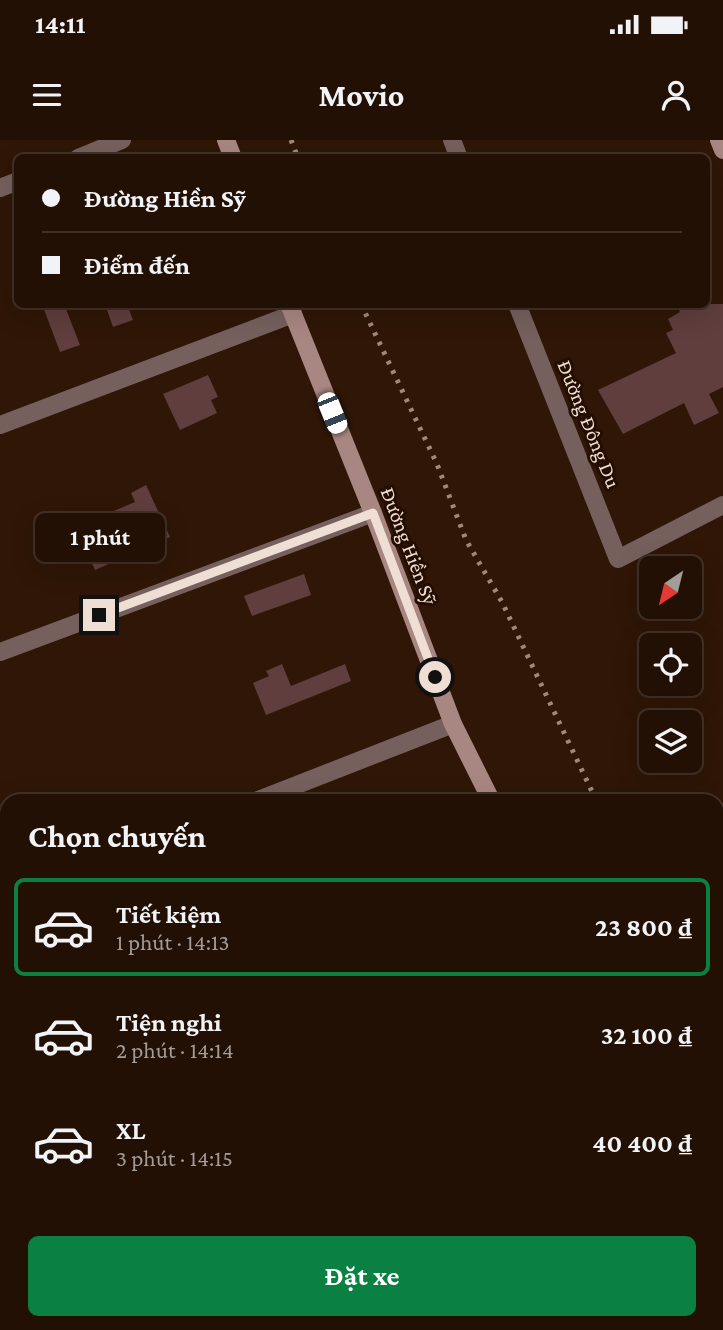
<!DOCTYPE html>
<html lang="vi">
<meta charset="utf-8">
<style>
body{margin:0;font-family:"Crimson Pro",serif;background:#2f1e13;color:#f1f3f6;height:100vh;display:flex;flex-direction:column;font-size:26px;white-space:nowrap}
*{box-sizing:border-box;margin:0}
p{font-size:23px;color:#a39d9a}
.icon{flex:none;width:38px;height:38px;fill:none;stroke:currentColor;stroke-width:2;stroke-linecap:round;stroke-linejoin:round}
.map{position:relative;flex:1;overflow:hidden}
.panel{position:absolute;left:0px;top:654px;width:724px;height:536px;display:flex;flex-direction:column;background:#231005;border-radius:21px 21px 0 0;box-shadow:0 7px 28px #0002,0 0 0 2px #403027}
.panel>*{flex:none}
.top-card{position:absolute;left:14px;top:14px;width:696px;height:154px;border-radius:10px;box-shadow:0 7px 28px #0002,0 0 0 2px #403027;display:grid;align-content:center;height:154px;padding:0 28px;background:#231005}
.needle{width:46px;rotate:215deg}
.controls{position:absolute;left:639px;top:416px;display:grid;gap:14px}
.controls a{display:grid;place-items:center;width:63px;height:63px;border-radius:10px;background:#231005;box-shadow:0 7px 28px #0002,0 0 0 2px #403027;font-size:35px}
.end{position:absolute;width:32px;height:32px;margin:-16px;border:9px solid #efded4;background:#111;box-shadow:0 0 0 4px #111}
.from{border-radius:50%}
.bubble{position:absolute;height:49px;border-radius:10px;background:#231005;box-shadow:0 7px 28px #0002,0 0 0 2px #403027;font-size:23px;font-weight:700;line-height:49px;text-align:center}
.car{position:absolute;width:21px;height:42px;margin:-21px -10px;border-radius:9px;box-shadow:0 0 5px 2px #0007;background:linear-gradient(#fff 24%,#345 0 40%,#fff 0 76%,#345 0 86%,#fff 0)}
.top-card b{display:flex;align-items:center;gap:24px;height:66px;font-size:26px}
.top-card b+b{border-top:2px solid #403027}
.top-card i{width:18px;height:18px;background:#f1f3f6}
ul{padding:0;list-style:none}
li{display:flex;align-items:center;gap:21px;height:98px;margin:0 14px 10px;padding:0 14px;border:4px solid transparent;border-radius:10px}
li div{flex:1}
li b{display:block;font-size:26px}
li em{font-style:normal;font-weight:700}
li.on{border-color:#0b8043}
li>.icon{width:63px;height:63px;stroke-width:1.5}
h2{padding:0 28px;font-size:32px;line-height:84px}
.button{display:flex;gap:14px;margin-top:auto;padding:14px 28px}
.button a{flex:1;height:80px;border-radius:10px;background:#0b8043;color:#fff;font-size:28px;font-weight:700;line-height:80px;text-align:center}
.status{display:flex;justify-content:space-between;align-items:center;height:49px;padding:0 35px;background:#231005;direction:ltr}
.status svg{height:19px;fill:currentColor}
header{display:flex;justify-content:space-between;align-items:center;height:91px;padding:0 28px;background:#231005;font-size:32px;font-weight:700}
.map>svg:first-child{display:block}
</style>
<div class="status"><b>14:11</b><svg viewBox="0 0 49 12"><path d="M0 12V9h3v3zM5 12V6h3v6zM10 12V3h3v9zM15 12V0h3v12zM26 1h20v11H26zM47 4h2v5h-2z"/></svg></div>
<header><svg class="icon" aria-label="menu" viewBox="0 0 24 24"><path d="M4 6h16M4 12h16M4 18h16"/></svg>Movio<svg class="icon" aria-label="person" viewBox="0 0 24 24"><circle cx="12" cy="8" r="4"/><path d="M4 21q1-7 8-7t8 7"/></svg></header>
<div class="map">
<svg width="723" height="1190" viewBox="0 0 723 1190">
<rect width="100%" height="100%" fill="#2f1607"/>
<!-- building -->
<path fill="#5f3e3d" d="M 42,164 L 64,164 L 80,205 L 60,212 Z
M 105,164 L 127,164 L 133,180 L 113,187 Z
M 676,164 L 723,164 L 723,247 L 709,254 L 719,273 L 694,285 L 684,263 L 623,294 L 598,250 L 676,213 L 666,193 L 673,190 L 668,179 L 680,172 Z
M 208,235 L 218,257 L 211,260 L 217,273 L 180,290 L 163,254 Z
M 146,345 L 170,397 L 95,430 L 76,387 L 135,362 L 131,353 Z
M 304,434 L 311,455 L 252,476 L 244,456 Z
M 282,524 L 291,546 L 345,524 L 351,541 L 266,575 L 253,543 L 269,536 L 266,531 Z"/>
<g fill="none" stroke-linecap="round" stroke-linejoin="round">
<!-- street -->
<path stroke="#75605d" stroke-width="18" d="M 452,0 L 459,18
M 78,18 L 122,0
M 0,48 L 18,41
M 517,164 L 618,419 L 723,365
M 0,285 L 293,174
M 0,512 L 373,373
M 253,662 L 453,584
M 0,759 L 7,756
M 0,918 L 7,931
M 0,1031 L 7,1027
M 718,1097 L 723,1094
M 178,1190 L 189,1183
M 573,1190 L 584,1183"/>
<!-- secondary -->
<path stroke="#a88681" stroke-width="18" d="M 226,0 L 233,18
M 719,0 L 723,10
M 289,164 L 373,373 L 453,584 L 492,662
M 718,1023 L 723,1032"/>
<!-- rail -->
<path stroke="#9e897d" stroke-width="5" stroke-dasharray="3.5 7" stroke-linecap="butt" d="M 291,0 L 298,18
M 361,164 L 437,324 L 466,400 L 502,462 L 597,662
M 718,881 L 723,891"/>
</g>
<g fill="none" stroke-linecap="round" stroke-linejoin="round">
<!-- route -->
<path stroke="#efded4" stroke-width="9" d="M 99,475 L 373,373 L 435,537"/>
</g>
<g text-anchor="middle" stroke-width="6" stroke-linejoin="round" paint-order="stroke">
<!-- street labels -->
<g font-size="21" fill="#efded4" stroke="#240d01">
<text transform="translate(589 284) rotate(68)" y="7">Đường Đông Du</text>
<text transform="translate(409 406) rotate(69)" y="7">Đường Hiền Sỹ</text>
</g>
</g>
</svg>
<div class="controls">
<a><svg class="needle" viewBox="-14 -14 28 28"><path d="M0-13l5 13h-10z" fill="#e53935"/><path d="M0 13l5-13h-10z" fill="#a39d9a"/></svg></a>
<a><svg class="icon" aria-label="locate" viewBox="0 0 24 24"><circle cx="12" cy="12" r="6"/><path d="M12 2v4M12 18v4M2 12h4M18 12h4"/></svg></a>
<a><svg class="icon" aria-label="layers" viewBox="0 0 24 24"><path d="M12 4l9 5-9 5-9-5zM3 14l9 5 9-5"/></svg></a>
</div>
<i class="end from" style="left:435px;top:537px"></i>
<i class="end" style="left:99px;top:475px"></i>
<div class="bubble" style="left:35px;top:373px;width:130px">1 phút</div>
<i class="car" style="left:332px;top:273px;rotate:158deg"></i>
<div class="top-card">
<b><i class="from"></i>Đường Hiền Sỹ</b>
<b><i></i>Điểm đến</b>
</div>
<section class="panel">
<h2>Chọn chuyến</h2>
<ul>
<li class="on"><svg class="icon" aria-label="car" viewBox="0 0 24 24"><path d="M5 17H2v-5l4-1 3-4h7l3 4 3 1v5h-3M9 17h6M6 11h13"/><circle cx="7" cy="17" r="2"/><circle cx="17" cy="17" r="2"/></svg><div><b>Tiết kiệm</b><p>1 phút · 14:13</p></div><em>23 800 ₫</em></li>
<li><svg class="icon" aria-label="car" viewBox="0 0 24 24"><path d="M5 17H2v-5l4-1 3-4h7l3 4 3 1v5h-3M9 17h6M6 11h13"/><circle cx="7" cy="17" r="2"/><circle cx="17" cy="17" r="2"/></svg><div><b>Tiện nghi</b><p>2 phút · 14:14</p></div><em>32 100 ₫</em></li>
<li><svg class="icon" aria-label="car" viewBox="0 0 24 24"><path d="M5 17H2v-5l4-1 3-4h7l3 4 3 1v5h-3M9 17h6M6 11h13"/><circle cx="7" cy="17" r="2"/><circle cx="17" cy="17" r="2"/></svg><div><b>XL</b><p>3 phút · 14:15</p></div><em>40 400 ₫</em></li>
</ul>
<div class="button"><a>Đặt xe</a></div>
</section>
</div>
